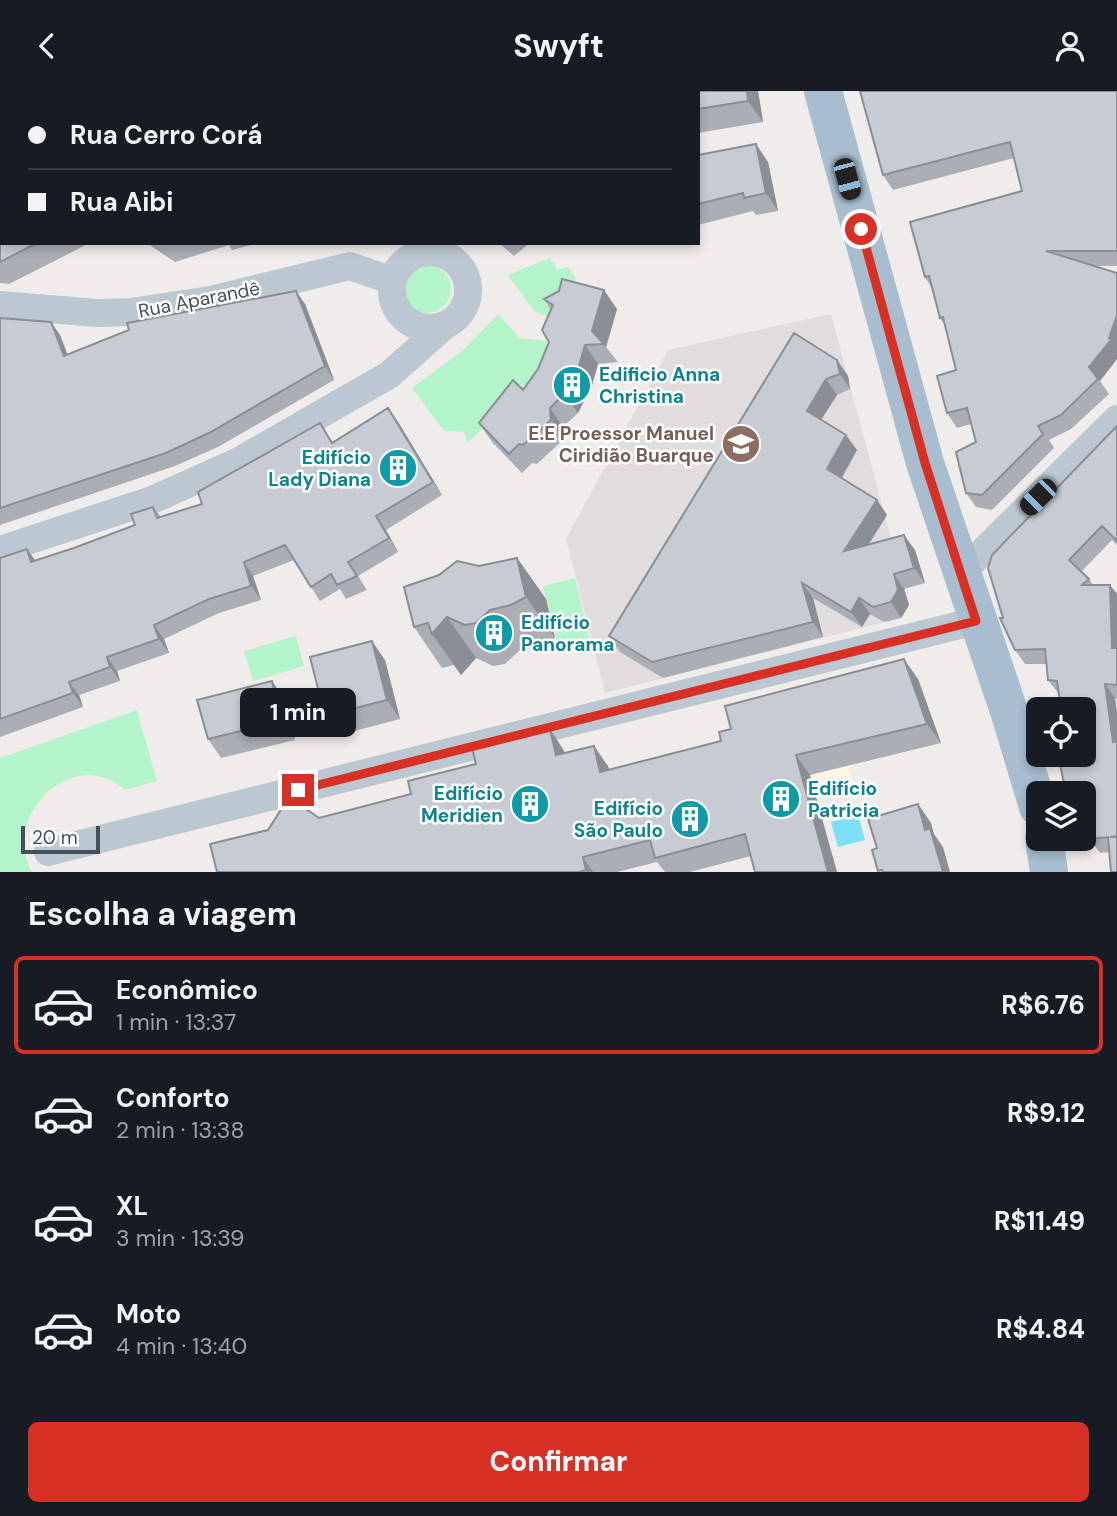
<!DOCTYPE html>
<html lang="pt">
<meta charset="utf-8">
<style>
body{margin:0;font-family:"DM Sans",sans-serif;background:#242831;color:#f1f3f6;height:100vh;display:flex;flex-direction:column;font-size:26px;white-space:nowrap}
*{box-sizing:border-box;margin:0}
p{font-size:23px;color:#9ea1a6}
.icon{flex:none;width:38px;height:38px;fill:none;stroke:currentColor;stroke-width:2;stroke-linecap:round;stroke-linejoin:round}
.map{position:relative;height:781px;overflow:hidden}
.sheet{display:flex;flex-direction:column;background:#171b24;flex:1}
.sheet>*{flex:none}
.top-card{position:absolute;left:0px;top:0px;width:700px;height:154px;box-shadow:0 4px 10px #0003;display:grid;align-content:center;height:154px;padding:0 28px;background:#171b24}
.tools{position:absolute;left:1026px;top:606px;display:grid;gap:14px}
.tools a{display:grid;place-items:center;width:70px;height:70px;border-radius:10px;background:#171b24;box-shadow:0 4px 10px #0003;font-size:35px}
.scale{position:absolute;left:21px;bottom:18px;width:79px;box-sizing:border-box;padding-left:7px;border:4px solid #43505c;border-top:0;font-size:19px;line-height:24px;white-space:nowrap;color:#43505c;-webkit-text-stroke:5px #fff;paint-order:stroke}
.end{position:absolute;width:32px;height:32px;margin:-16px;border:9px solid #d93025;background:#fff;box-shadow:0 0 0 4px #fff}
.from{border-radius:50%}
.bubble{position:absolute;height:49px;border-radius:10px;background:#171b24;box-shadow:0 4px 10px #0003;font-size:23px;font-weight:700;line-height:49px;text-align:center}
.car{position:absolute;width:21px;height:42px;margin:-21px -10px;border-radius:9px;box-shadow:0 0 5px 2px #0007;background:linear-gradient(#222 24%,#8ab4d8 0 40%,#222 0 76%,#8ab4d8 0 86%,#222 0)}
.top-card b{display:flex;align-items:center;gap:24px;height:66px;font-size:26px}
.top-card b+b{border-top:2px solid #363941}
.top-card i{width:18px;height:18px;background:#f1f3f6}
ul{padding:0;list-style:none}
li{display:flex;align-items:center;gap:21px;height:98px;margin:0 14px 10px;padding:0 14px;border:4px solid transparent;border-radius:10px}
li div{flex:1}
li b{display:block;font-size:26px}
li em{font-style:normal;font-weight:700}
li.active{border-color:#d93025}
li>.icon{width:63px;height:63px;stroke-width:1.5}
h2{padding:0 28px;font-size:32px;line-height:84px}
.primary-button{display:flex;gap:14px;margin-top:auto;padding:14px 28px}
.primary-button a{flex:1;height:80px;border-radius:10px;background:#d93025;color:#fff;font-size:28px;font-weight:700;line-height:80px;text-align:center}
header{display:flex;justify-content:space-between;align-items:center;height:91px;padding:0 28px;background:#171b24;font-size:32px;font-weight:700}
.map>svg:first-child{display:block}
</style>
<header><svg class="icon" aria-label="back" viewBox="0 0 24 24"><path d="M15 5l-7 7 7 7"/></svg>Swyft<svg class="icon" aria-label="person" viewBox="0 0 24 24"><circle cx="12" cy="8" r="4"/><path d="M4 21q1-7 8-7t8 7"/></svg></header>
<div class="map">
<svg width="1117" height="781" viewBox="0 0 1117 781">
<rect width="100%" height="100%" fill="#f0ecec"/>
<!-- commercial -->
<path fill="#fef5e2" d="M 828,592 L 854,695 L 814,704 L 790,603 Z"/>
<!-- education -->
<path fill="#e1ddde" d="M 831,223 L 909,514 L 901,527 L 605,602 L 566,448 L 668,259 Z"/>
<!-- green -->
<path fill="#b4f4cb" d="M 550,167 L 557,179 L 568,176 L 576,188 L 564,215 L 553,227 L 535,221 L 508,184 Z
M403 198a24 24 0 1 1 48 0a24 24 0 1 1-48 0Z
M 498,223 L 520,247 L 547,250 L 542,285 L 467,352 L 464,341 L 444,340 L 412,297 L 462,260 Z
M 575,487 L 591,555 L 560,562 L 543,495 Z
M 296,545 L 304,575 L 253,590 L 244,560 Z
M 137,619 L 157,690 L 125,699 C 74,653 0,724 32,781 L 0,781 L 0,667 Z"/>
<!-- water -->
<path fill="#7cdff6" d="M 858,724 L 865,749 L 838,756 L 831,731 Z"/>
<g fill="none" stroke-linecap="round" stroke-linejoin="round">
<!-- minor -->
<path stroke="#bbc8d1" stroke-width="28" d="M 23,2 L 26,0
M 0,14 L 2,13
M392 199a38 38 0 1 1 76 0a38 38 0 1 1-76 0Z
M 0,214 L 97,222 L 131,221 L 210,209 L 350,175 L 393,190
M 0,459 L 152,409 L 239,370 L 389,284 L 444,235
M 960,483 L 1117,328
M 48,761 L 976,530"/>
<!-- primary -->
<path stroke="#a8bdcf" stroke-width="38" d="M 823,0 L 925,372 L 1010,623 L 1038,716
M 1044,747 L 1049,781"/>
</g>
<!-- wall -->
<path fill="#abafb5" d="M 611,0 L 758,0 L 763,31 L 698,42 L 698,2 Z
M 1117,0 L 1117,175 L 1094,175 L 1117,182 L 1117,268 L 1100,290 L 1109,303 L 1071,338 L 1049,349 L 1054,357 L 992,419 L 976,416 L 966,402 L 976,351 L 971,333 L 957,337 L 947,322 L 956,279 L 946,236 L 940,227 L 932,197 L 925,186 L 1022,100 L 1014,67 L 893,99 L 883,84 Z
M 0,35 L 2,152 L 83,152 L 84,155 L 9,193 L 0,192 Z
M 698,64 L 768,71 L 778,120 L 756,124 L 753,120 L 698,134 Z
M 150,152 L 259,152 L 232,159 L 229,154 L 175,171 L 151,155 Z
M 499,152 L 530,152 L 514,165 Z
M 544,208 L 617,218 L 606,256 L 618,271 L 598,273 L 592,294 L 578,322 L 563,336 L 564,348 L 537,373 L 532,372 L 522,382 L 492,351 L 479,332 L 523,299 L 538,278 L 549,251 L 551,219 Z
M 305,213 L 334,289 L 218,356 L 175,375 L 0,434 L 0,227 L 60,244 L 67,263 Z
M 837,269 L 848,285 L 850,298 L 837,304 L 821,329 L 857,359 L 842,387 L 877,409 L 887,424 L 869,453 L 915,459 L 925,492 L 904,498 L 909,514 L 901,527 L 884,531 L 870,523 L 862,536 L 813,507 L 823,546 L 663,587 L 620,561 L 609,545 Z
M 388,317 L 398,331 L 442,404 L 386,439 L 398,461 L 358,485 L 367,499 L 346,508 L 340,498 L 320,510 L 294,469 L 253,485 L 261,509 L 219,522 L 164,548 L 169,562 L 117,580 L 120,590 L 79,604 L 83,616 L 0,646 L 0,467 L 27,458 L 35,470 L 74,457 L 135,434 L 153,416 L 161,426 L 202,413 L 333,351 Z
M 1117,335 L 1117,454 L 1112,449 L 1081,481 L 1089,488 L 1093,494 L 1110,494 L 1117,503 L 1117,608 L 1115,607 L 1117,622 L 1117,781 L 1109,761 L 1100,762 L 1090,748 L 1082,749 L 1081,747 L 1083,747 L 1083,663 L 1059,603 L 1048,589 L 1046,573 L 1025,573 L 1015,559 L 1003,527 Z
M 517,467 L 546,508 L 555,547 L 539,555 L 519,560 L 505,573 L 493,575 L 476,567 L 461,584 L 454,574 L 442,577 L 414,536 L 439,484 Z
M 385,569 L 400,628 L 339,644 L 325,625 Z
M 918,588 L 941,652 L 810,684 L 751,765 L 690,781 L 665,781 L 657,771 L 617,781 L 217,781 L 319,727 L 411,703 L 563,658 L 565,662 L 608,675 L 609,679 L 721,650 Z
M 285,609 L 295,649 L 221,667 L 208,648 Z"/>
<!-- shaded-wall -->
<path fill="#8b8e94" d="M 747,0 L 758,0 L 763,31 L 748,10 Z
M 756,53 L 768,71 L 778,120 L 766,102 Z
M 604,199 L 617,218 L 606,256 L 592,240 Z
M 296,200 L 305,213 L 334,289 L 325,275 Z
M 1117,224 L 1117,268 L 1100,290 L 1089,276 L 1109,247 Z
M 51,231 L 60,244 L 73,278 L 64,265 Z
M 585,254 L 598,273 L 592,294 L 578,322 L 564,303 Z
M 837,269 L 848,285 L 850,298 L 840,283 Z
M 826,288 L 837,304 L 817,335 L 807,320 Z
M 388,317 L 398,331 L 442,404 L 433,391 Z
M 550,317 L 563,336 L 564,348 L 551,329 Z
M 846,344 L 857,359 L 838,393 L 827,378 Z
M 877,409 L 887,424 L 855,475 L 844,460 Z
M 376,425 L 386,439 L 398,461 L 389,447 Z
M 904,444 L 915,459 L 925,492 L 914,477 Z
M 27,458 L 37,472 L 31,471 Z
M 517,467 L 546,508 L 555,547 L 526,506 Z
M 244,471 L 253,485 L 261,509 L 251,495 Z
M 894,483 L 904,498 L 909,514 L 901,527 L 891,511 Z
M 802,492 L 813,507 L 823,546 L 813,531 Z
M 1110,494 L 1117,503 L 1117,564 L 1112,557 Z
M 859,507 L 870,523 L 862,536 L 851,521 Z
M 447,526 L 476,567 L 461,584 L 432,543 Z
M 154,534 L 164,548 L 169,562 L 159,548 Z
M 372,550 L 385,569 L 400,628 L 387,609 Z
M 107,566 L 117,580 L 120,590 L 110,576 Z
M 904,568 L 918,588 L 941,652 L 927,633 Z
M 272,590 L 285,609 L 295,649 L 281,630 Z
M 69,591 L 79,604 L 83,616 L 73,602 Z
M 1105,593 L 1115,607 L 1117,622 L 1117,657 L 1113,651 Z
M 550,638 L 563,658 L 570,684 L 556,664 Z
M 594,655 L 608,675 L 614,701 L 600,681 Z
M 796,664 L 810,684 L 837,781 L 828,781 Z
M 918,713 L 931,732 L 934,743 L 943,756 L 950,781 L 943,781 L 925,739 Z
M 583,766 L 593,781 L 587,781 Z"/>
<!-- building -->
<path fill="#c7cbd3" stroke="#8b8e94" stroke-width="2" d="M 76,0 L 175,0 L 176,2 L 73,2 Z
M 226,0 L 263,0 L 264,2 L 226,2 Z
M 524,0 L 565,0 L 566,2 L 522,2 Z
M 611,0 L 747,0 L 748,10 L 698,18 L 698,2 L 612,2 Z
M 860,0 L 1117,0 L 1117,160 L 1046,160 L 1117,182 L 1117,224 L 1109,247 L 1111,249 L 1089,276 L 1098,288 L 1061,324 L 1038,335 L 1043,343 L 982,404 L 966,402 L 956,361 L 976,351 L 967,317 L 947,322 L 937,285 L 956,279 L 943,226 L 940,227 L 929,185 L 925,186 L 910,131 L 1022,100 L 1010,51 L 883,84 Z
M 2,34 L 2,152 L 37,152 L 0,171 L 0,35 Z
M 756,53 L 766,102 L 744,107 L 743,102 L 698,113 L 698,64 Z
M 562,188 L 604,199 L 592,240 L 604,253 L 585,254 L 579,275 L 564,303 L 550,317 L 551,329 L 523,354 L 519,353 L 509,363 L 479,332 L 513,289 L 523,299 L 538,278 L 549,251 L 542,239 L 553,214 L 544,208 L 559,200 Z
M 296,200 L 325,275 L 209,342 L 166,362 L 0,417 L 0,227 L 51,231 L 64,265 L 129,239 L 127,232 Z
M 794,242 L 837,269 L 840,283 L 826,288 L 807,320 L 846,344 L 827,378 L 877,409 L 844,460 L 904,444 L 914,477 L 894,483 L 898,499 L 891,511 L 873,516 L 859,507 L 851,521 L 802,492 L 813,531 L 652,571 L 609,545 Z
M 388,317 L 433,391 L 376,425 L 389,447 L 348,471 L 357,485 L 337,494 L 331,483 L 311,496 L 285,454 L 244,471 L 251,495 L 209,508 L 154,534 L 159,548 L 107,566 L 110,576 L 69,591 L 73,602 L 0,628 L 0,467 L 27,458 L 31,471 L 74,457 L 135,434 L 131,423 L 153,416 L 157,427 L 202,413 L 198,401 L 320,332 L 332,352 Z
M 1117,335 L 1117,450 L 1102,435 L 1069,469 L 1089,488 L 1082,494 L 1110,494 L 1112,557 L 1117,557 L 1117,594 L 1105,593 L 1113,651 L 1117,650 L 1117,745 L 1110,746 L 1117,746 L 1117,781 L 1111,781 L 1108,746 L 1090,748 L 1088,733 L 1083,733 L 1083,702 L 1066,702 L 1058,663 L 1083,663 L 1083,618 L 1061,618 L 1057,590 L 1048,589 L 1045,558 L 1015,559 L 1000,527 L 1003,527 L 988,477 L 992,464 Z
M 517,467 L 526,506 L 511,514 L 490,519 L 476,532 L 465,534 L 447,526 L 432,543 L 428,532 L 414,536 L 404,496 L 439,484 L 457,470 L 479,475 Z
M 372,550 L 387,609 L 325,625 L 310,566 Z
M 904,568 L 927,633 L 796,664 L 828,781 L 755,781 L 745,743 L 655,767 L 650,749 L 583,766 L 586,779 L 579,781 L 217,781 L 210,753 L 268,739 L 289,706 L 319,727 L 411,703 L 408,690 L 476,673 L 472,657 L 550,638 L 556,664 L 594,655 L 600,681 L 721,650 L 719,641 L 731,638 L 725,615 Z
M 272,590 L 281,630 L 208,648 L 197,609 Z
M 918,713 L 925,739 L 930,737 L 943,781 L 883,781 L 882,779 L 878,780 L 872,759 L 877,757 L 868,728 Z"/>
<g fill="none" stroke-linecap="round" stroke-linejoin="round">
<!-- route -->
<path stroke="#d93025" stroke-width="9" d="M 298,699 L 976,530 L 925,372 L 861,138"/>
</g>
<!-- icons -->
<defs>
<g id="building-disc" transform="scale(2.0125)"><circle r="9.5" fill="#0f9aa8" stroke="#fff"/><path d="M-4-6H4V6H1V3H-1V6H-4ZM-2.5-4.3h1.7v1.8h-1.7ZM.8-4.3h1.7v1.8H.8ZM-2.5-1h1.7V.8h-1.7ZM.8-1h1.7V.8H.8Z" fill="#fff"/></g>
<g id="school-disc" transform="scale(2.0125)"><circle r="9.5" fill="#8d6e63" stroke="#fff"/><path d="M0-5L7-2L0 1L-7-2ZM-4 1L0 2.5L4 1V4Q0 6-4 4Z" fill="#fff"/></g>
</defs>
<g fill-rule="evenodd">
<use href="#building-disc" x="572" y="294"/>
<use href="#school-disc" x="741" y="353"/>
<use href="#building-disc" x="398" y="377"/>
<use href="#building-disc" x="494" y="542"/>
<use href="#building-disc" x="781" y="708"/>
<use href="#building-disc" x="530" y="713"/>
<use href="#building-disc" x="690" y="728"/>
</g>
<g text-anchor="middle" stroke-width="5" stroke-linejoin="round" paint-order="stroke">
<!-- street labels -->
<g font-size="19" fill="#43505c" stroke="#fff">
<text transform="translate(199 208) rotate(-11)" y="7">Rua Aparandê</text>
</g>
<!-- culture labels -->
<g font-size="19" font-weight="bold" fill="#0d838f" stroke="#fff" text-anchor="start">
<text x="599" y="290">Edificio Anna<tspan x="599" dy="22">Christina</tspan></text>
<text x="371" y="373" text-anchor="end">Edifício<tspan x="371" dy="22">Lady Diana</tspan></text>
<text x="521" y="538">Edifício<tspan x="521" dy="22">Panorama</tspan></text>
<text x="808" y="704">Edifício<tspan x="808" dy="22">Patricia</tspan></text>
<text x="503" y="709" text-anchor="end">Edifício<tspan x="503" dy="22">Meridien</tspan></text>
<text x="663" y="724" text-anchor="end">Edifício<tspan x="663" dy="22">São Paulo</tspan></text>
</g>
<!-- education labels -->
<g font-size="19" font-weight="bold" fill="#785e54" stroke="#fff" text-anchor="end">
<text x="714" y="349">E.E Proessor Manuel<tspan x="714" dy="22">Ciridião Buarque</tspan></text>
</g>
</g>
</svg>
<div class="tools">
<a><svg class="icon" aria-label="locate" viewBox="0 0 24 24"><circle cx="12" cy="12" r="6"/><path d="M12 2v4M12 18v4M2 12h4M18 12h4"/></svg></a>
<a><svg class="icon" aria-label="layers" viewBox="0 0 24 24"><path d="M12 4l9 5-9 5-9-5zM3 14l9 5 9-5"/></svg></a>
</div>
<div class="scale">20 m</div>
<i class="end from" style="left:861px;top:138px"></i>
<i class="end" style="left:298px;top:699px"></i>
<div class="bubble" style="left:240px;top:597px;width:116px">1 min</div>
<i class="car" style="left:847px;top:88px;rotate:165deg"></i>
<i class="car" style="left:1038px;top:406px;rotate:225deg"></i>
<div class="top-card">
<b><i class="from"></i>Rua Cerro Corá</b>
<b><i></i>Rua Aibi</b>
</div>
</div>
<section class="sheet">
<h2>Escolha a viagem</h2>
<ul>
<li class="active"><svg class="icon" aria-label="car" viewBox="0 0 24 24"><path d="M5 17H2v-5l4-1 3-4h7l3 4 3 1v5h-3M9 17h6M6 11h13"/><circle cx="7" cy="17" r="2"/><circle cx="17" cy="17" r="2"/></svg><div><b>Econômico</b><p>1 min · 13:37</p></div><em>R$6.76</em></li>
<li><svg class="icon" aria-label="car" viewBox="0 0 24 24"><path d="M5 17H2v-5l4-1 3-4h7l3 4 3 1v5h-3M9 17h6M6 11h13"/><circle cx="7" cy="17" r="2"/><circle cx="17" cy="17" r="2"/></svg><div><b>Conforto</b><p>2 min · 13:38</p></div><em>R$9.12</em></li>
<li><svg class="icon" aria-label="car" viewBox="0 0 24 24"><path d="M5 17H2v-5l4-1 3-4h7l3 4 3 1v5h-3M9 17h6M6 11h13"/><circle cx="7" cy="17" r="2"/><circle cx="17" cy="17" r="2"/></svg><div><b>XL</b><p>3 min · 13:39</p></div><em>R$11.49</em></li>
<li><svg class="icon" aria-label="car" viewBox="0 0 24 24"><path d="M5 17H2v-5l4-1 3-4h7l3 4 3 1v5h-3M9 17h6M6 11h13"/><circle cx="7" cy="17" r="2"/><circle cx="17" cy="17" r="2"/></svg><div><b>Moto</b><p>4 min · 13:40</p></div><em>R$4.84</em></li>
</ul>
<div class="primary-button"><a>Confirmar</a></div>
</section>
